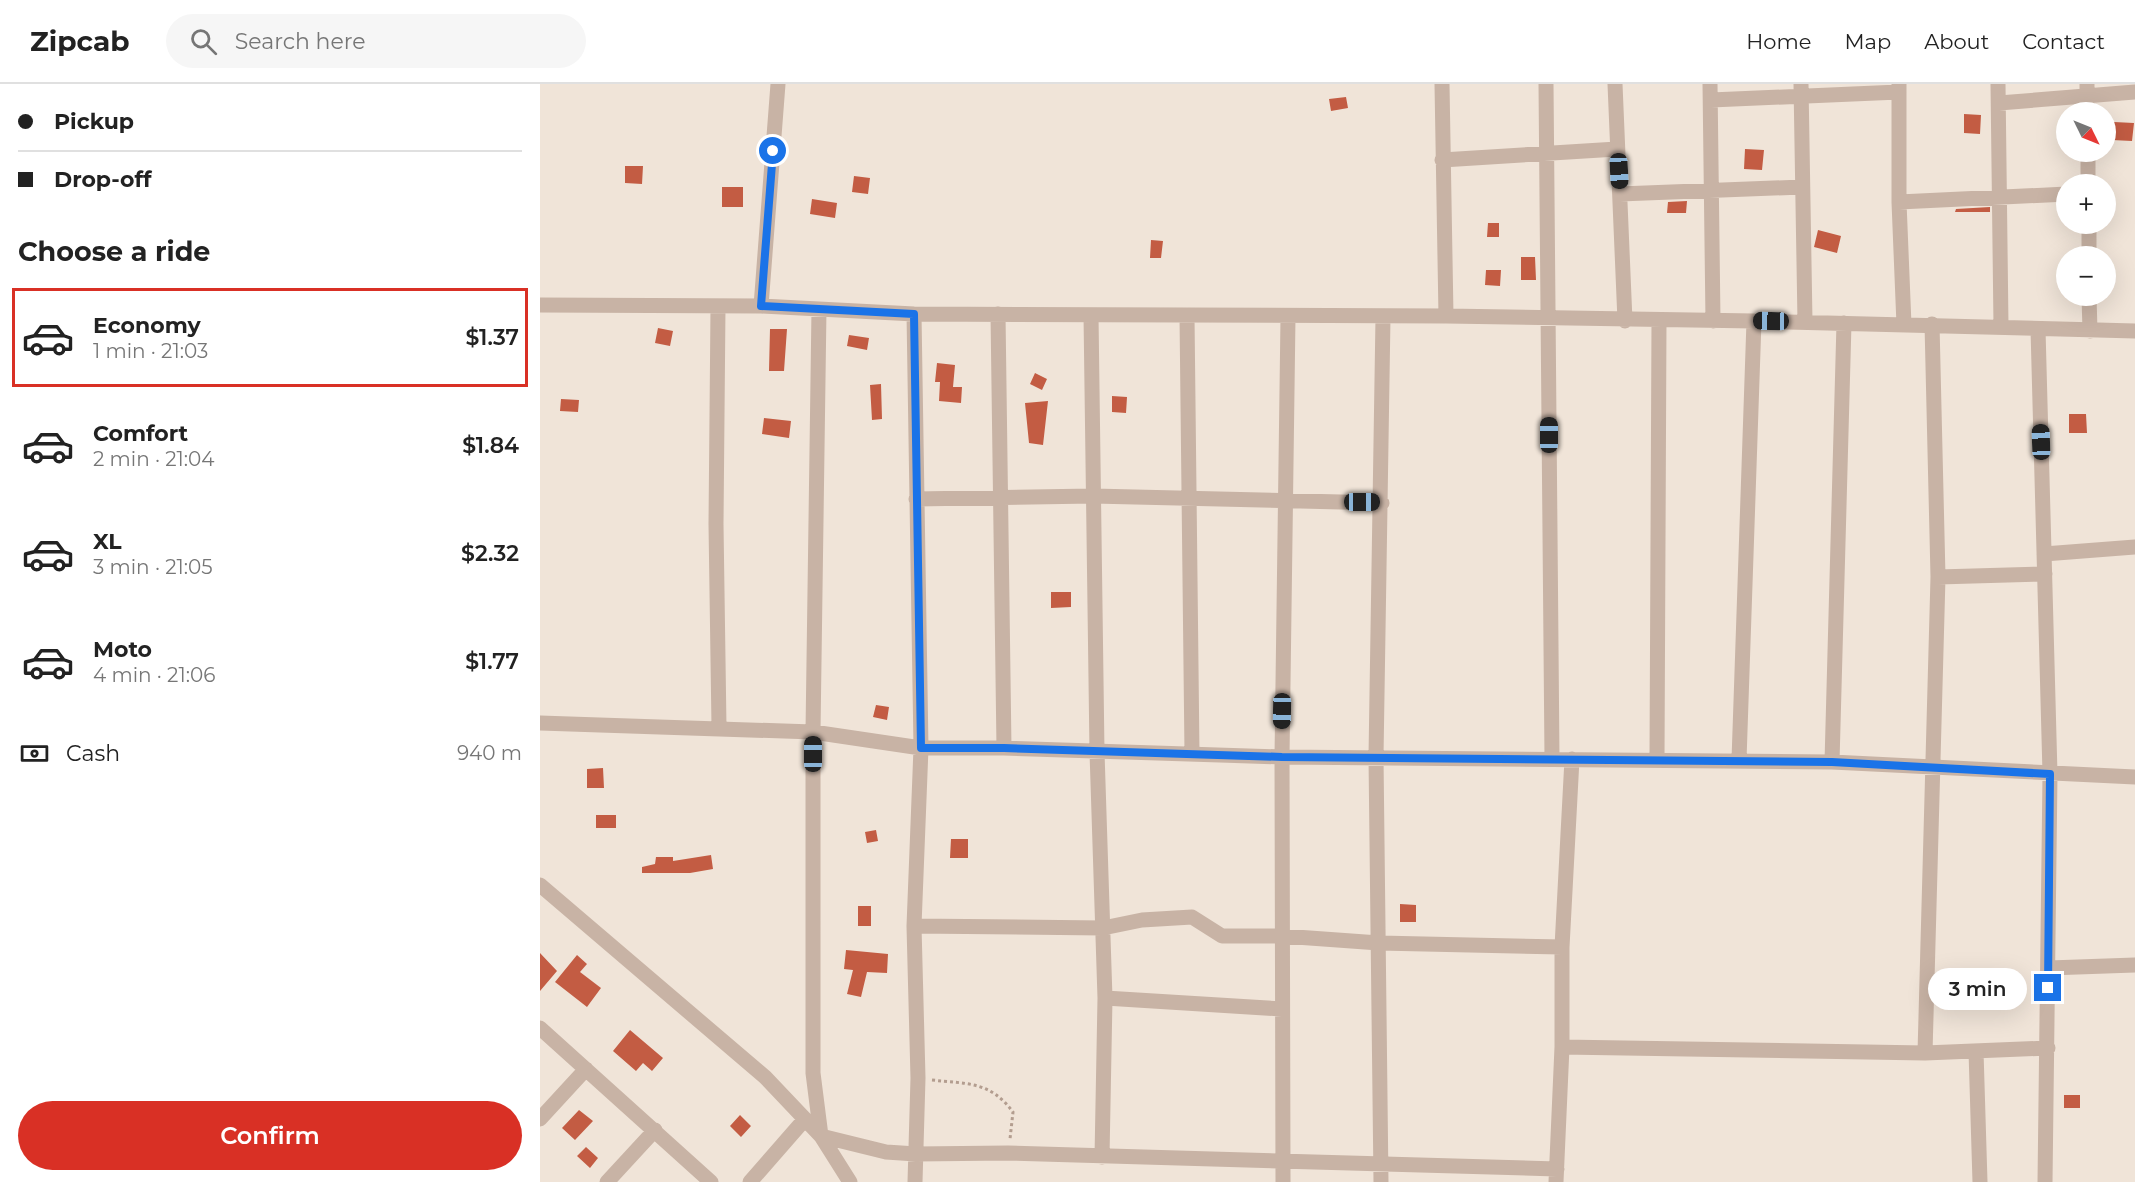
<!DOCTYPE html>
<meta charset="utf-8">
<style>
body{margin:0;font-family:Montserrat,sans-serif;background:#f6f6f6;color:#222;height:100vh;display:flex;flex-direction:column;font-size:22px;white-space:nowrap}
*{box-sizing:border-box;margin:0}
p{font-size:20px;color:#767676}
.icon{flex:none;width:33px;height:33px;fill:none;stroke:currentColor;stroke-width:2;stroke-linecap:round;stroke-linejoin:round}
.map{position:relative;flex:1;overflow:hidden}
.drawer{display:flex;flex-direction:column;background:#fff;width:540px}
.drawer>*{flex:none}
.guide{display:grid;align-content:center;height:132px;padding:0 18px;background:#fff}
.needle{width:39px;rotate:133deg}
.tools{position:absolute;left:1516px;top:18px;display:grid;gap:12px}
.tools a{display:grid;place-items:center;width:60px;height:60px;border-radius:50%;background:#fff;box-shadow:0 6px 24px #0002;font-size:30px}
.end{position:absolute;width:27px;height:27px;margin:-14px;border:8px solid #1a73e8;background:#fff;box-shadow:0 0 0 3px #fff}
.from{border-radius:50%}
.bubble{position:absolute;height:42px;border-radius:21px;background:#fff;box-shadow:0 6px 24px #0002;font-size:20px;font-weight:600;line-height:42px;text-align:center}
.car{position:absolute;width:18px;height:36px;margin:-18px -9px;border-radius:8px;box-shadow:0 0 4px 2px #0007;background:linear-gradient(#222 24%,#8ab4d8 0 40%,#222 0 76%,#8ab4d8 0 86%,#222 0)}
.guide b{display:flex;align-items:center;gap:21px;height:57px;font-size:22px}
.guide b+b{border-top:2px solid #e0e0e0}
.guide i{width:15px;height:15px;background:#222}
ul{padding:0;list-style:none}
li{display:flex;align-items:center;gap:18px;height:99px;margin:0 12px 9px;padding:0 6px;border:3px solid transparent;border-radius:0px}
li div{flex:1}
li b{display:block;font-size:22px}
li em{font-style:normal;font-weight:600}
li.current{border-color:#d93025}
li>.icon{width:54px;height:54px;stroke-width:1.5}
h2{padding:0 18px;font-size:27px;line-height:72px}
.pay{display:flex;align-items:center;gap:15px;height:66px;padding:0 18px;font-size:22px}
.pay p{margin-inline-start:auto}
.cta{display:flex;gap:12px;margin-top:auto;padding:12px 18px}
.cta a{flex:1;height:69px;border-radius:36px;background:#d93025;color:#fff;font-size:24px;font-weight:600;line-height:69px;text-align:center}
header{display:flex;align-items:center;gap:36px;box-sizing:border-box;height:84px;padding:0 30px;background:#fff;border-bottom:2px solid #e0e0e0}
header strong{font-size:28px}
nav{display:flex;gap:33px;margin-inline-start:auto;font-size:21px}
.search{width:420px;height:54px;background:#f6f6f6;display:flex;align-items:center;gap:15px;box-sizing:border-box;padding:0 21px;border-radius:33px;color:#767676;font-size:22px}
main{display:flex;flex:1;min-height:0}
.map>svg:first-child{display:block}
</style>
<header>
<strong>Zipcab</strong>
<div class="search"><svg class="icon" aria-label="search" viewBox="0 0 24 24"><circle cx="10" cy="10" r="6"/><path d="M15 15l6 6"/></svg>Search here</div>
<nav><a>Home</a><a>Map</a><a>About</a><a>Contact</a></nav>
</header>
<main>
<section class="drawer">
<div class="guide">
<b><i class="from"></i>Pickup</b>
<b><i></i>Drop-off</b>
</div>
<h2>Choose a ride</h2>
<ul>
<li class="current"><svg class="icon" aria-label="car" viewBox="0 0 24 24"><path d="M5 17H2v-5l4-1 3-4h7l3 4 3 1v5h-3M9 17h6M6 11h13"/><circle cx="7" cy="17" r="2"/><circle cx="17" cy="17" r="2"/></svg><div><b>Economy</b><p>1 min · 21:03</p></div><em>$1.37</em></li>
<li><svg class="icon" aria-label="car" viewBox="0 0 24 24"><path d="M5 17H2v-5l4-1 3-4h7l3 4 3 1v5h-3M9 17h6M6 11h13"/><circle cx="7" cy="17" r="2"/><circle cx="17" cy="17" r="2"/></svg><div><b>Comfort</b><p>2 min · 21:04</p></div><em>$1.84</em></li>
<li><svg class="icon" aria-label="car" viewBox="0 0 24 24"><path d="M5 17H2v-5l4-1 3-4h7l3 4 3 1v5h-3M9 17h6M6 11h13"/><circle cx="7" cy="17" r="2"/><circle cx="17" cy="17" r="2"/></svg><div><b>XL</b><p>3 min · 21:05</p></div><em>$2.32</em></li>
<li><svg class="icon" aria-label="car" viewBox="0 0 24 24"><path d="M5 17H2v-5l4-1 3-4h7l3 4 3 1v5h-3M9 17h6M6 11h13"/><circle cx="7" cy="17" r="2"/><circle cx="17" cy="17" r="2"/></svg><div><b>Moto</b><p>4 min · 21:06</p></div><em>$1.77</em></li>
</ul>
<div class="pay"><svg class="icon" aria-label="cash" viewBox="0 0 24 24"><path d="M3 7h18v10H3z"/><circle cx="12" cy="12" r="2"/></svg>Cash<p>940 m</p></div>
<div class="cta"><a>Confirm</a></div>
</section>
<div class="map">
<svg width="1595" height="1098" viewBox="0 0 1595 1098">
<rect width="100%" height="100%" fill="#f0e4d8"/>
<!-- building -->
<path fill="#c35c43" d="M 806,13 L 808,24 L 791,27 L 789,15 Z
M 1424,30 L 1441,31 L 1440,50 L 1424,49 Z
M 1574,38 L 1594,39 L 1592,57 L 1572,56 Z
M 1205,65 L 1224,66 L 1222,86 L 1204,85 Z
M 85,82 L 103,82 L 102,100 L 85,99 Z
M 314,92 L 330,94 L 328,110 L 312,108 Z
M 182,103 L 203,103 L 203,123 L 182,123 Z
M 272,115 L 297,119 L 295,134 L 270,130 Z
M 1147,117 L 1146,129 L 1127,129 L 1128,118 Z
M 1450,123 L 1450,128 L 1415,128 L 1416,125 Z
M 948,139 L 959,139 L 959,153 L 947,153 Z
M 1278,146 L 1301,152 L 1297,169 L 1274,163 Z
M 611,156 L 623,157 L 621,174 L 610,174 Z
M 981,173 L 995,173 L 996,196 L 981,196 Z
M 946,186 L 961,186 L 960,202 L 945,201 Z
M 118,244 L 133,247 L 130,262 L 115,259 Z
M 230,245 L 247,245 L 244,287 L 229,287 Z
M 309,251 L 329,254 L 327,266 L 307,262 Z
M 397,279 L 415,281 L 413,303 L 422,303 L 421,319 L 399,317 L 400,298 L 395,298 Z
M 495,289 L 507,295 L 502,306 L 490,300 Z
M 341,300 L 342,335 L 332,336 L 330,301 Z
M 572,312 L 587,313 L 586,329 L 572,328 Z
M 21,315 L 39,316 L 38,328 L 20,327 Z
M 508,317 L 503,361 L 489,359 L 485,319 Z
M 1529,330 L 1546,330 L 1547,349 L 1529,349 Z
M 224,334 L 251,337 L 249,354 L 222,350 Z
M 511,508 L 531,508 L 531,523 L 511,524 Z
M 336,621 L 349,623 L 347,636 L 333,633 Z
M 63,684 L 64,704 L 47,704 L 47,685 Z
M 56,731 L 76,731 L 76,744 L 56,744 Z
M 336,746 L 338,757 L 327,759 L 325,748 Z
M 411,755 L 428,755 L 428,774 L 410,774 Z
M 171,771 L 173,785 L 150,789 L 102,789 L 102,783 L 115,780 L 116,773 L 133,773 L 133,777 Z
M 860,820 L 876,821 L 876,838 L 860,838 Z
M 318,822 L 331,822 L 331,842 L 318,842 Z
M 306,866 L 348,870 L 347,889 L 327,888 L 321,913 L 307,910 L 313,886 L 304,885 Z
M 0,869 L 17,887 L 0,907 Z
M 37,871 L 47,880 L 40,888 L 61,904 L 47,923 L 15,898 Z
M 90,946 L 123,974 L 112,987 L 103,979 L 96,987 L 73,967 Z
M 1524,1011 L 1540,1011 L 1540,1024 L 1524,1024 Z
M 39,1026 L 53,1037 L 35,1056 L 22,1044 Z
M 200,1031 L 211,1042 L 201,1053 L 190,1042 Z
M 46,1063 L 58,1074 L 50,1084 L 37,1072 Z"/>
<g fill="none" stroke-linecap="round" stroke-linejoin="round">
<!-- path -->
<path stroke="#b39d8f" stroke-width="3" stroke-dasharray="3 3" stroke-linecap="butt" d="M 392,996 C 427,1000 450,997 473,1028 L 470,1055"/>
<!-- minor -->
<path stroke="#c8b3a5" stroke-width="15" d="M 902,0 L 906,232
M 1006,0 L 1012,674
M 1075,0 L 1085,237
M 1170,0 L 1173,237
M 1261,0 L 1265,238
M 1359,0 L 1359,118 L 1364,241
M 1458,0 L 1461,242
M 1547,0 L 1547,28
M 1171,16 L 1359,8
M 1459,19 L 1595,8
M 1548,68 L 1548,100
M 902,76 L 1077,65
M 1080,110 L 1262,103
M 1359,118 L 1527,110
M 1549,140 L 1549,172
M 1549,212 L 1550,247
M 0,221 L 221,222 L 374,230 L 906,232 L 1214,237 L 1595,247
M 221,222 L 238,0
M 178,223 L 176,440 L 179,643
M 279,225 L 273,648 L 273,989 L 281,1052 L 310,1098
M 374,230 L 381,664 L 374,842 L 378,994 L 375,1098
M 458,230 L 464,664
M 551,231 L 557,668 L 565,914 L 562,1073
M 647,232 L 652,670
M 1498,245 L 1510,690 L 1505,1098
M 376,415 L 553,412 L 842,419
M 1504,470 L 1595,463
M 1398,493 L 1505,490
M 0,639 L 273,648 L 381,664 L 464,664 L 742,673 L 1292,678 L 1595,693
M 1117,675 L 1119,237
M 1199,676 L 1214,237
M 1292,678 L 1304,239
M 0,801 L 225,993 L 281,1052 L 346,1068 L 376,1070 L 468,1069 L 1017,1085
M 374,842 L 563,844 L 602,836 L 652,833 L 682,852 L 742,852 L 839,859 L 1022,863
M 1509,884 L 1595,881
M 565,914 L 742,925
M 0,944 L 171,1098
M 1022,963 L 1385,969 L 1508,964
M 1436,967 L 1440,1098
M 1385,969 L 1398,493 L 1392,240
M 0,1035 L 46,985
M 67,1098 L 115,1046
M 210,1098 L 265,1035
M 743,1098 L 742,673 L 748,233
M 841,1098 L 836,673 L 843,233
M 1016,1098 L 1022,963 L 1022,863 L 1032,675"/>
</g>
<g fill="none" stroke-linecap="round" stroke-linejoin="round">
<!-- route -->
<path stroke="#1a73e8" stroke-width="8" d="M 233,67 L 221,222 L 374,230 L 381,664 L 464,664 L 742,673 L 1292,678 L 1510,690 L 1508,904"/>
</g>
</svg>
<div class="tools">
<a><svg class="needle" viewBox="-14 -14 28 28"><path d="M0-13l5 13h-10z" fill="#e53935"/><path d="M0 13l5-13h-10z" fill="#767676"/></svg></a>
<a>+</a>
<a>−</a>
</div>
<i class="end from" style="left:233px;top:67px"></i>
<i class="end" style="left:1508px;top:904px"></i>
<div class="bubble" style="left:1388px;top:884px;width:99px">3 min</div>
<i class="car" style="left:1079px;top:87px;rotate:177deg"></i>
<i class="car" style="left:1231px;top:237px;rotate:271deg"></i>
<i class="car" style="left:1009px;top:351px;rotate:0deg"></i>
<i class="car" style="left:1501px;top:358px;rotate:358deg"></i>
<i class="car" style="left:822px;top:418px;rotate:90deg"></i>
<i class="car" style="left:742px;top:627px;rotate:181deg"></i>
<i class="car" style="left:273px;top:670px;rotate:0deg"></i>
</div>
</main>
